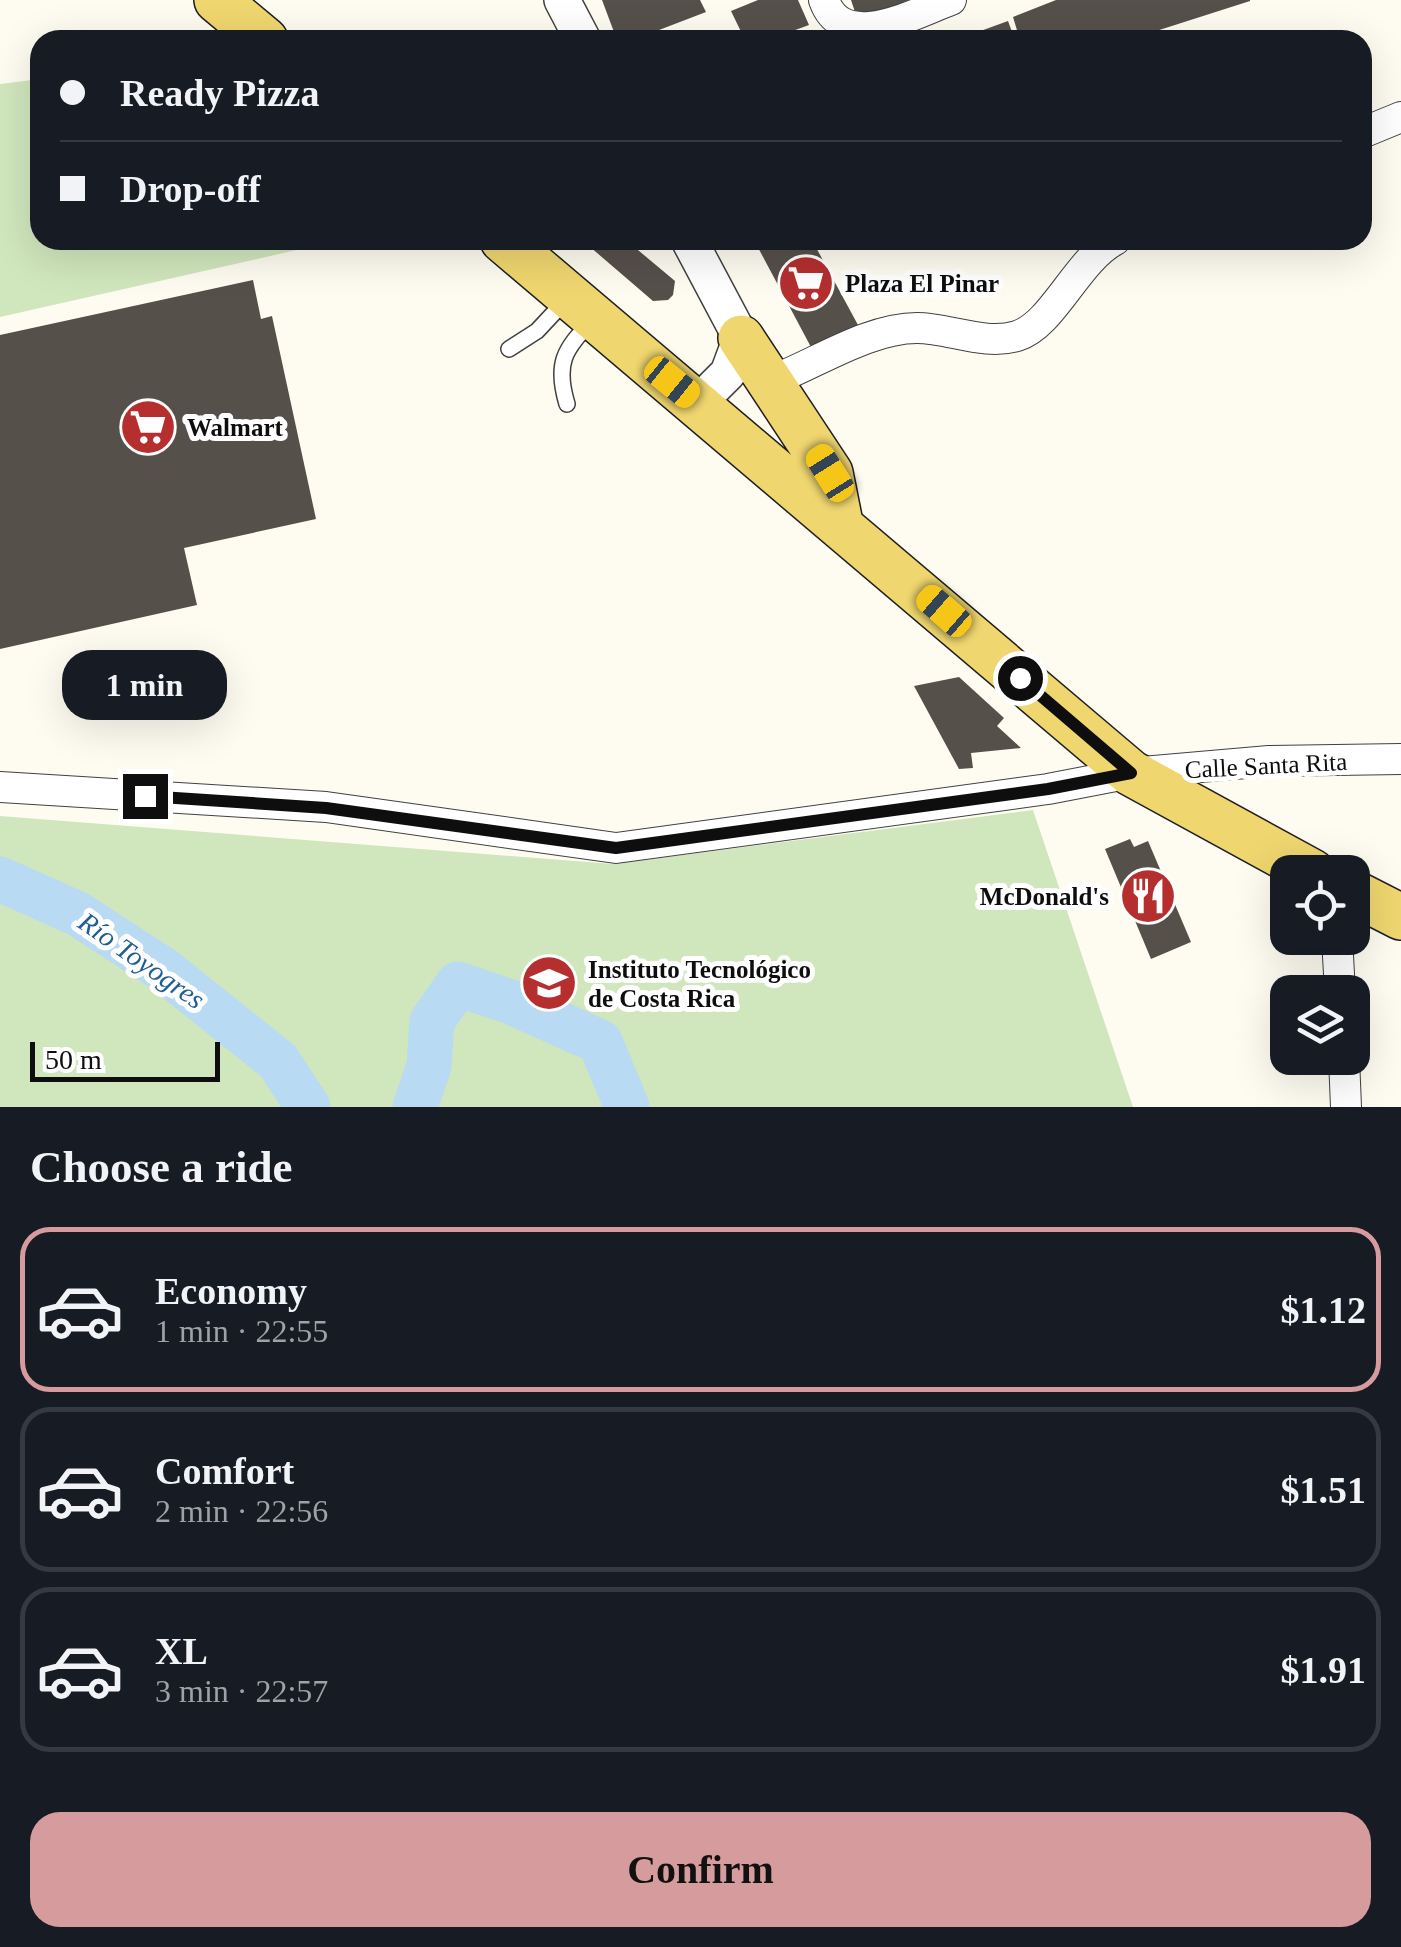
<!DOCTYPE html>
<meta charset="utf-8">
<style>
body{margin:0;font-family:Georgia,serif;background:#242831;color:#f1f3f6;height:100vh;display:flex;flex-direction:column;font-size:38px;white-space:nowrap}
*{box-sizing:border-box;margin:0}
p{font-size:32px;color:#9ea1a6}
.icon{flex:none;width:55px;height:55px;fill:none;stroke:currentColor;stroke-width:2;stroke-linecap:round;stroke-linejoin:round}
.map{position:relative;height:1107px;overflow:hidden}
.drawer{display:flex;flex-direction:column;background:#171b24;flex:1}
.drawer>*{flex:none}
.guide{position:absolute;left:30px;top:30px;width:1342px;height:220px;border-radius:30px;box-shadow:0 10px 40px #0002;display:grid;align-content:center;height:220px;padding:0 30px;background:#171b24}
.tools{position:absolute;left:1270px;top:855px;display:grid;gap:20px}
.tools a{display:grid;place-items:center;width:100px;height:100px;border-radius:20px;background:#171b24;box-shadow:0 10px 40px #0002;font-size:50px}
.scale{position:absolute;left:30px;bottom:25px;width:190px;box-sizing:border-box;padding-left:10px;border:5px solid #0e0e0e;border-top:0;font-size:28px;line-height:35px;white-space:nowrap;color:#0e0e0e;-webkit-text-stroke:8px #fff;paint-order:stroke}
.end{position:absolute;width:45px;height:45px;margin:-22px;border:12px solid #0e0e0e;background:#fff;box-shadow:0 0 0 5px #fff}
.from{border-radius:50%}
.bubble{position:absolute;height:70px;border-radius:30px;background:#171b24;box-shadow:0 10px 40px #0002;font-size:32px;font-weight:700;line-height:70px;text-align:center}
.car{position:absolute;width:30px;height:60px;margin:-30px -15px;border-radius:12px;box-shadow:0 0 8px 2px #0007;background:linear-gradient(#f5c518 24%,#345 0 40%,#f5c518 0 76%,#345 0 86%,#f5c518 0)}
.guide b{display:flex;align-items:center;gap:35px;height:95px;font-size:38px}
.guide b+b{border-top:2px solid #363941}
.guide i{width:25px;height:25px;background:#f1f3f6}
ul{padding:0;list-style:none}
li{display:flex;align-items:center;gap:30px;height:165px;margin:0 20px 15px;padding:0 10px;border:5px solid #363941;border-radius:30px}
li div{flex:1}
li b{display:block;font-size:38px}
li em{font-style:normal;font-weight:700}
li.selected{border-color:#d69b9c}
li>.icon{width:90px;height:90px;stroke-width:1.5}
h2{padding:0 30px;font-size:45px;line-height:120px}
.cta{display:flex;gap:20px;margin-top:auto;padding:20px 30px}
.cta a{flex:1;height:115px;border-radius:30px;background:#d69b9c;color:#111;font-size:40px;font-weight:700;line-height:115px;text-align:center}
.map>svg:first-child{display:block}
</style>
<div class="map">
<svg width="1401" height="1107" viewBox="0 0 1401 1107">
<rect width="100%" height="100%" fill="#fefcf0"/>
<!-- green -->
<path fill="#d0e6bc" d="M 40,79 L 40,240 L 341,240 L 0,317 L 0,84 Z
M 1033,810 L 1133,1107 L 0,1107 L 0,816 L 613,864 Z"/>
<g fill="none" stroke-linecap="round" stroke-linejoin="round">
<!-- river -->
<path stroke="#b8daf2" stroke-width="45" d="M 0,879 L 78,914 L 164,970 L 278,1061 L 308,1107
M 415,1107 L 429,1066 L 432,1021 L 458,984 L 511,1002 L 600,1042 L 627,1107"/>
</g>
<!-- building -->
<path fill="#56504b" d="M 602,0 L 700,0 L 706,12 L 633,40 L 617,40 Z
M 758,0 L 798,0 L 809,25 L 768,40 L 745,40 L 731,11 Z
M 851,0 L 909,0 L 872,15 L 855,12 Z
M 1056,0 L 1250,0 L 1250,1 L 1128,40 L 1020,40 L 1013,17 Z
M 1008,21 L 1015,40 L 977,40 L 975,33 Z
M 582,240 L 626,240 L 675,281 L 673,295 L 668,300 L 653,301 Z
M 754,240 L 812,240 L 858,325 L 812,349 Z
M 253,280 L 261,319 L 272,316 L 316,519 L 184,548 L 197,605 L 0,649 L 0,335 Z
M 959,677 L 1004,718 L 997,726 L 1021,748 L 971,753 L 973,768 L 959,769 L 914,686 Z
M 1130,839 L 1134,847 L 1148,841 L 1191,942 L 1151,959 L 1105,849 Z"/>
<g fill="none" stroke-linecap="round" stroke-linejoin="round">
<!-- service casing -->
<g stroke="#414141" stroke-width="18">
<path id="service" d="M 509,349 L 537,331 L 566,300
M 567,404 C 555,364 564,349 592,321"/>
</g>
<!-- minor casing -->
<g stroke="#414141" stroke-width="32">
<path id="minor" d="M 824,0 C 843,54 915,13 951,0
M 1362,133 L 1401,117
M 773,380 C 817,363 869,328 917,328 C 949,328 985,346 1017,336 C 1053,325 1077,260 1115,240
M 0,787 L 326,807 L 616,848 L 1048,789 L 1131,773 L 1269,761 L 1401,759
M 1337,938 L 1340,992
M 1344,1058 L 1346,1107"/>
</g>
<!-- tertiary casing -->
<g stroke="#414141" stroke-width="38">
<path id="tertiary" d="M 562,0 L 583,40
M 689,240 L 741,338 L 728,373 L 698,403"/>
</g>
<!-- primary casing -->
<g stroke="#1f1f1f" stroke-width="48">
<path id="primary" d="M 217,0 L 265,40
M 503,240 L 1131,773 L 1312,872
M 741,338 L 830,473 L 840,523
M 1352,892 L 1401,917"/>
</g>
<!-- service -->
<use href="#service" stroke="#fff" stroke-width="15"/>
<!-- minor -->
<use href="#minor" stroke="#fff" stroke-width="30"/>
<!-- tertiary -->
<use href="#tertiary" stroke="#fff" stroke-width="35"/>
<!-- primary -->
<use href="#primary" stroke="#efd66f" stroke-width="45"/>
</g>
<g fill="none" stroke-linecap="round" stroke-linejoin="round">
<!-- route -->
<path stroke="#0e0e0e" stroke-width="12" d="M 145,796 L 326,808 L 616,848 L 1048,789 L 1131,773 L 1020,678"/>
</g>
<!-- icons -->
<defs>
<g id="supermarket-disc" transform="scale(2.875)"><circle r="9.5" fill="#b52f2f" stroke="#fff"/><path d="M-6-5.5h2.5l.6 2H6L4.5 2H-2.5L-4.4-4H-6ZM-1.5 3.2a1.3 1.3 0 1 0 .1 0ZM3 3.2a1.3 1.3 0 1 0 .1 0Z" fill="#fff"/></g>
<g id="restaurant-disc" transform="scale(2.875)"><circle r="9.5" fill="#b52f2f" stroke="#fff"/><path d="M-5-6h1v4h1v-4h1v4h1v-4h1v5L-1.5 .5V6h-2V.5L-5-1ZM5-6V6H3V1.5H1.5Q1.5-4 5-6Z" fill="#fff"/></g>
<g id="university-disc" transform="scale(2.875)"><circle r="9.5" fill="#b52f2f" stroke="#fff"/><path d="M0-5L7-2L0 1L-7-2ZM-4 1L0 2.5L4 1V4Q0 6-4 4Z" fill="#fff"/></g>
</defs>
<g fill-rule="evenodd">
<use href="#supermarket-disc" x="806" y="283"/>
<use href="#supermarket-disc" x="148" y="427"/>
<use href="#restaurant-disc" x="1148" y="896"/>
<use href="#university-disc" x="549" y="983"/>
</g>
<g text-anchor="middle" stroke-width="10" stroke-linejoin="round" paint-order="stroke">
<!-- poi labels -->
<g font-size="25" font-weight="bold" fill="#0e0e0e" stroke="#fff" text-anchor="start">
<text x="845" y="292">Plaza El Pinar</text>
<text x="187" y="436">Walmart</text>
<text x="1109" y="905" text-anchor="end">McDonald's</text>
<text x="588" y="978">Instituto Tecnológico<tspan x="588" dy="29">de Costa Rica</tspan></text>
</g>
<!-- street labels -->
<g font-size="25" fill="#0e0e0e" stroke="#fff">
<text transform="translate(1266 765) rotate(-3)" y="9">Calle Santa Rita</text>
</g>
<!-- water labels -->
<g font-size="28" font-style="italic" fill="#1f5d98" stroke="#fff">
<text transform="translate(142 960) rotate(35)" y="10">Río Toyogres</text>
</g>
</g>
</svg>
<div class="tools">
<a><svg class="icon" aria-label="locate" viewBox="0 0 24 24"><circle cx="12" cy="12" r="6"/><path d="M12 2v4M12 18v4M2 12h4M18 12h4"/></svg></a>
<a><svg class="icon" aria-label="layers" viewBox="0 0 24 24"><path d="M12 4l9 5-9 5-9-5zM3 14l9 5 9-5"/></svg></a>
</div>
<div class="scale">50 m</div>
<i class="end from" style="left:1020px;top:678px"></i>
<i class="end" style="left:145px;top:796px"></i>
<div class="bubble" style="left:62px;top:650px;width:165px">1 min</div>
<i class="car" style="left:672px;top:382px;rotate:129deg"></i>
<i class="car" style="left:830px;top:473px;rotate:328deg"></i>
<i class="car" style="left:944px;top:611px;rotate:311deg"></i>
<div class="guide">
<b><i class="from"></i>Ready Pizza</b>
<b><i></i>Drop-off</b>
</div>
</div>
<section class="drawer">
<h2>Choose a ride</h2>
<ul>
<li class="selected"><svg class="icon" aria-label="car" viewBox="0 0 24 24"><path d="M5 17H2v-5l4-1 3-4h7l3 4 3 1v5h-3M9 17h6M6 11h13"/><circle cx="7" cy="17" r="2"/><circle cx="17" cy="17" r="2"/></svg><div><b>Economy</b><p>1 min · 22:55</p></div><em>$1.12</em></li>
<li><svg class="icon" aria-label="car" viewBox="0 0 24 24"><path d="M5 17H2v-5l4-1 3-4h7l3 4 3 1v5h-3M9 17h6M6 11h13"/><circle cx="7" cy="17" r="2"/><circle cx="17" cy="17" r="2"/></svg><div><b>Comfort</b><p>2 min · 22:56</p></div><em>$1.51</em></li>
<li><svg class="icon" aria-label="car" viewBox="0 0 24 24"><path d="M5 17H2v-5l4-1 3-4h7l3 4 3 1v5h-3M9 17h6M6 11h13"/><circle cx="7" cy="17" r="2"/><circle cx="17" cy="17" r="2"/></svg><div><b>XL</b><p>3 min · 22:57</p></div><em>$1.91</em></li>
</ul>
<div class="cta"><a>Confirm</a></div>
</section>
